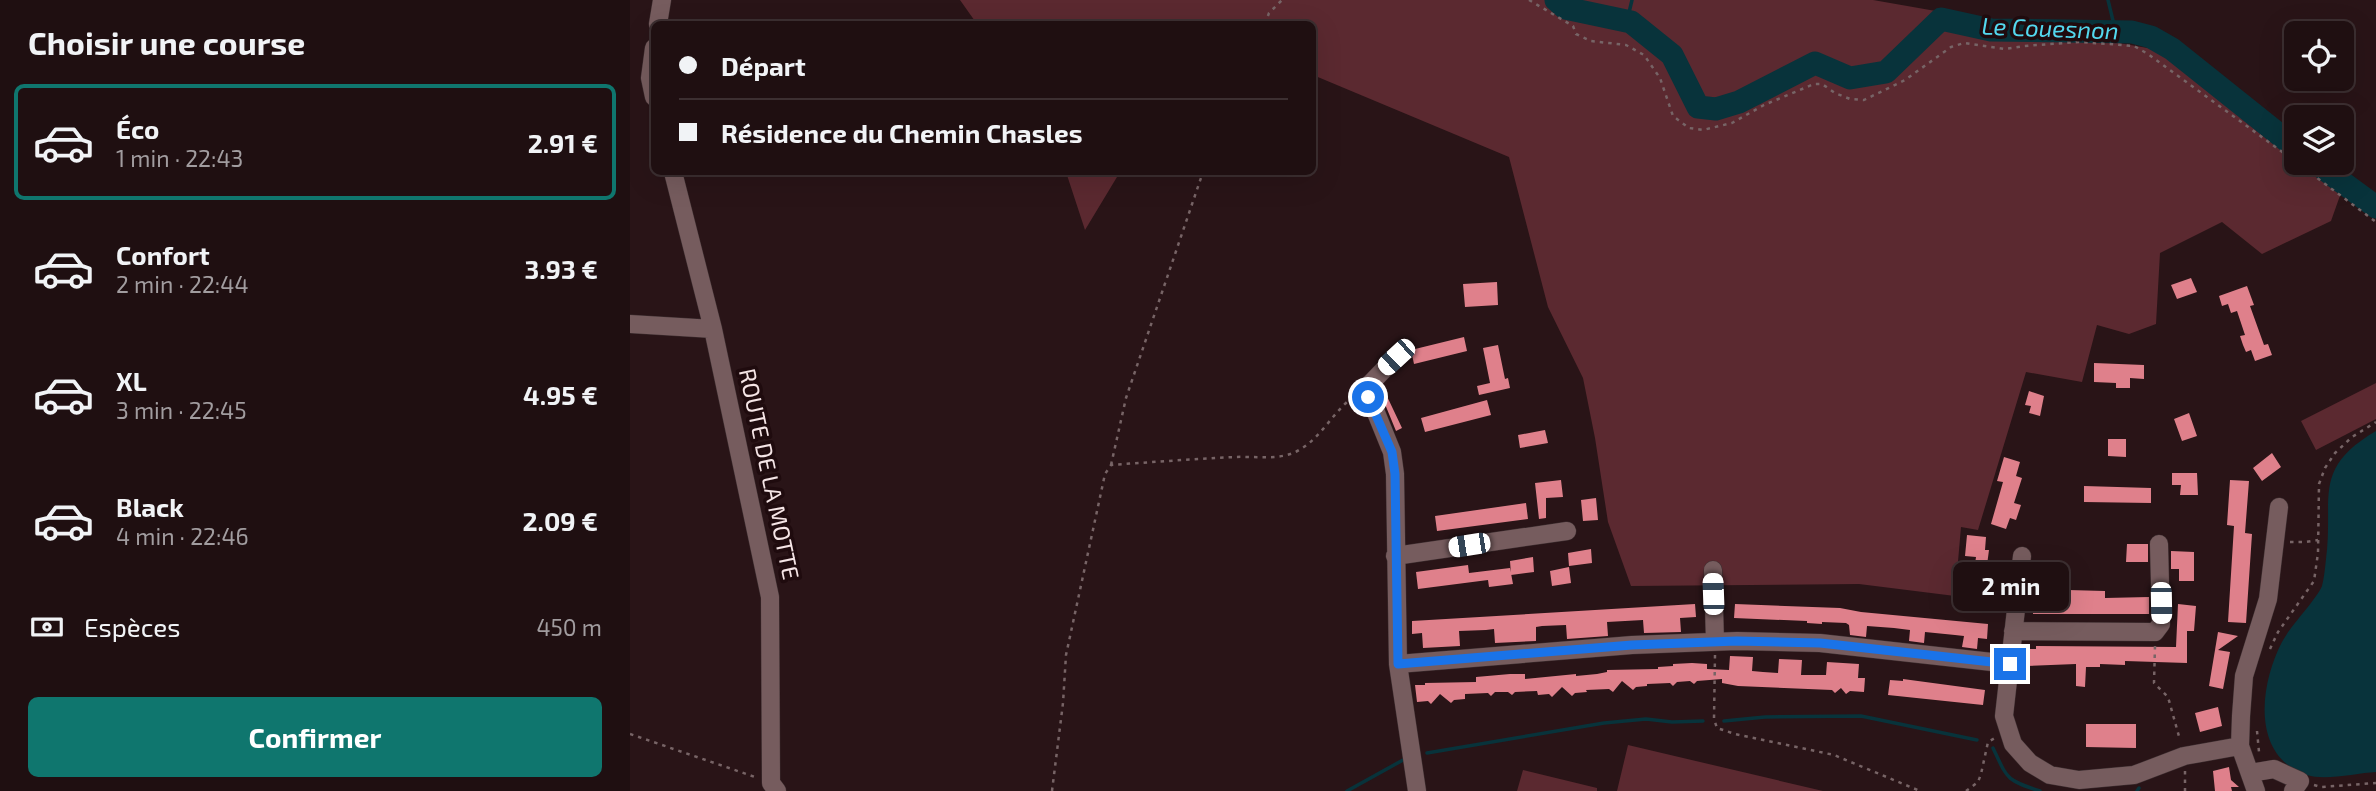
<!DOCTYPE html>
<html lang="fr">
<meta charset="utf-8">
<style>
body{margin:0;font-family:"Exo 2",sans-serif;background:#27181a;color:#f1f3f6;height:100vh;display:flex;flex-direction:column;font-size:26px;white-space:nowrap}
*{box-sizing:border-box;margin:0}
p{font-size:23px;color:#a19c9f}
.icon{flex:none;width:38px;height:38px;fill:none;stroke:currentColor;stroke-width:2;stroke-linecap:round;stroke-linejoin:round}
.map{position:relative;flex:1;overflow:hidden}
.details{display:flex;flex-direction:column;background:#1f0f11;width:630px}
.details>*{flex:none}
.banner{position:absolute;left:21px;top:21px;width:665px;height:154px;border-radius:10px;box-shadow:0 7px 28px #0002,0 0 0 2px #3c2f31;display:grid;align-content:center;height:154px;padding:0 28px;background:#1f0f11}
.controls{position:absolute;left:1654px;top:21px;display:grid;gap:14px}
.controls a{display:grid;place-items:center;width:70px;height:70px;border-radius:10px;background:#1f0f11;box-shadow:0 7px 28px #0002,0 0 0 2px #3c2f31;font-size:35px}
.end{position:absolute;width:32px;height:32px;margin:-16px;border:9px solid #1a73e8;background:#fff;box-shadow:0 0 0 4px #fff}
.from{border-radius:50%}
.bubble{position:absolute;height:49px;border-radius:10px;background:#1f0f11;box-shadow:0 7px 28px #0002,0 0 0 2px #3c2f31;font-size:23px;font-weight:700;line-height:49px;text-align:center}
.car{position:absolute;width:21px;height:42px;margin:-21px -10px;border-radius:9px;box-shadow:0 0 5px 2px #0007;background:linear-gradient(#fff 24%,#345 0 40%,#fff 0 76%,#345 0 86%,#fff 0)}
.banner b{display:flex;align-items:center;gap:24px;height:66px;font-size:26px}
.banner b+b{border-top:2px solid #3c2f31}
.banner i{width:18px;height:18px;background:#f1f3f6}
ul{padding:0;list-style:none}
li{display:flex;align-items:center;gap:21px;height:116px;margin:0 14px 10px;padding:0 14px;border:4px solid transparent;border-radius:10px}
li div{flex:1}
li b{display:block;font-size:26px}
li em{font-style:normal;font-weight:700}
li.current{border-color:#0f766e}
li>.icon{width:63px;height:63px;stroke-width:1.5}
h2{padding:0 28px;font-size:32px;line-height:84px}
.pay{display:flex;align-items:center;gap:18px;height:77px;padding:0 28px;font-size:26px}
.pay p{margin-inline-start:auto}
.button{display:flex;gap:14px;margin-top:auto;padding:14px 28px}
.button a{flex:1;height:80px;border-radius:10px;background:#0f766e;color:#fff;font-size:28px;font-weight:700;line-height:80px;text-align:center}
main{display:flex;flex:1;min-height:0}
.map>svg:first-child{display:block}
</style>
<main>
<section class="details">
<h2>Choisir une course</h2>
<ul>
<li class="current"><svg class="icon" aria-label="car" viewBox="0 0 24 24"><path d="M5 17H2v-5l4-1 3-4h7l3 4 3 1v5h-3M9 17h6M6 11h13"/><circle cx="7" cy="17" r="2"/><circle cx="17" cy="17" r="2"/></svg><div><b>Éco</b><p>1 min · 22:43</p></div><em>2.91 €</em></li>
<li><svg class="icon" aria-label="car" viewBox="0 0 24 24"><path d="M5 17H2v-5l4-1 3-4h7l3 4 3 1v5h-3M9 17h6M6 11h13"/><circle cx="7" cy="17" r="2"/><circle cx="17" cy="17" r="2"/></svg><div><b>Confort</b><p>2 min · 22:44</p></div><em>3.93 €</em></li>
<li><svg class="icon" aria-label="car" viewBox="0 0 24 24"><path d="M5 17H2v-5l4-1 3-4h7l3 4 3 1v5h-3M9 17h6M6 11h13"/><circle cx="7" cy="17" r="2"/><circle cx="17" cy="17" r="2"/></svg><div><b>XL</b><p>3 min · 22:45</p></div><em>4.95 €</em></li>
<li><svg class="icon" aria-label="car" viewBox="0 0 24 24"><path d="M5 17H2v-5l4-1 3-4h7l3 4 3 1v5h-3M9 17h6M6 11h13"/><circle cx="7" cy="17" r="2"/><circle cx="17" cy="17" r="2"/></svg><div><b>Black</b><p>4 min · 22:46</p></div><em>2.09 €</em></li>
</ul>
<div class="pay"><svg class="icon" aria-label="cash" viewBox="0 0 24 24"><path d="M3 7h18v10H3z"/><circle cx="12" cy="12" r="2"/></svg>Espèces<p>450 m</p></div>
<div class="button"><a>Confirmer</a></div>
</section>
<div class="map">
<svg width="1746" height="791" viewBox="0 0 1746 791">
<rect width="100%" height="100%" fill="#291417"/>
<!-- green -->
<path fill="#5b2930" d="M 330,0 L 1243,0 L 1546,53 L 1666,152 L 1666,163 L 1679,163 L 1712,190 L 1701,221 L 1632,254 L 1592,222 L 1530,253 L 1526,324 L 1499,334 L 1467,325 L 1452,382 L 1396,372 L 1348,530 L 1331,527 L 1325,596 L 1229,584 L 1001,586 L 978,522 L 965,438 L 953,378 L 918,307 L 879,157 L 683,75 L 682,24 L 347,24 Z
M 436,172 L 490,172 L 455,230 Z
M 1746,383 L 1746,419 L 1686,450 L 1671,421 Z
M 998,745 L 1193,791 L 987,791 Z
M 893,770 L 967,788 L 967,791 L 887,791 Z"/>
<!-- water -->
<path fill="#08333b" d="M 1746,431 L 1746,772 C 1727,773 1695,781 1677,775 C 1620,756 1630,684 1652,642 C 1661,625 1686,600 1692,586 C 1694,578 1695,568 1696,559 C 1704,498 1681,469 1746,431 Z"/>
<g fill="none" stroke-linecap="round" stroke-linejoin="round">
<!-- stream -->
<path stroke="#08333b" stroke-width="3.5" d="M 1478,0 L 1486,33
M 997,21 L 1002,0
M 1094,721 L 1135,717 L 1231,716 L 1347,740
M 1363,748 C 1378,780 1376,780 1410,791
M 797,753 L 974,723 L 1016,719 L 1042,722 L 1073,721
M 717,791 L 773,760
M 1507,791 L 1509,788"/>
<!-- river -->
<path stroke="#08333b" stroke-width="23" d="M 926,0 L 935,8 L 1001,22 L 1042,55 L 1068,107 L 1086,109 L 1109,102 L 1185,63 L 1220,78 L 1256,72 L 1311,19 L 1361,30 L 1502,32 L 1521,37 L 1542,49 L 1666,148
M 1686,163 L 1746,207"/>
</g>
<!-- building -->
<path fill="#df808b" d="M 1561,278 L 1567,292 L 1547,299 L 1541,285 Z
M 867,282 L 868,305 L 835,307 L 833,284 Z
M 1617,286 L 1624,305 L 1620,306 L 1634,345 L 1638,344 L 1642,355 L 1625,361 L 1621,350 L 1616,352 L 1613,345 L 1610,336 L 1615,335 L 1607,311 L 1601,313 L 1598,304 L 1592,306 L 1589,296 Z
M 834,337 L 837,351 L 784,364 L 781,350 Z
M 868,345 L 875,379 L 878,378 L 880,388 L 849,395 L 847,386 L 860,383 L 853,348 Z
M 1464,363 L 1514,365 L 1514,379 L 1500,378 L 1500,388 L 1486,388 L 1486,383 L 1464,382 Z
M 754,390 L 772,428 L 766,431 L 750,392 Z
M 1399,391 L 1414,396 L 1410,416 L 1399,413 L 1401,406 L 1395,405 Z
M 857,400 L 861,415 L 795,432 L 791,418 Z
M 1559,413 L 1567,436 L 1552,441 L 1544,419 Z
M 915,430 L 918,443 L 890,448 L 888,435 Z
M 1478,439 L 1496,439 L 1496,457 L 1478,456 Z
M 1642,453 L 1651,467 L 1632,481 L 1623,468 Z
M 1374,457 L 1390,462 L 1386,476 L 1392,478 L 1384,503 L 1391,505 L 1386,520 L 1380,518 L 1376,529 L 1361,524 L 1373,482 L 1367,481 Z
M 1542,473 L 1567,473 L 1568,495 L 1550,495 L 1551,485 L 1542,485 Z
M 931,480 L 933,497 L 916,498 L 916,518 L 909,519 L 905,483 Z
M 1600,480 L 1619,481 L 1615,533 L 1622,534 L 1616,623 L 1598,622 L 1604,526 L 1597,525 Z
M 1454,486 L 1521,488 L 1521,503 L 1454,502 Z
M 966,498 L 968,520 L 953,521 L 951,500 Z
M 896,503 L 898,519 L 807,531 L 805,516 Z
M 1337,535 L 1356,537 L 1355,550 L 1359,550 L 1357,565 L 1345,564 L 1346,557 L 1335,556 Z
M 1497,544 L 1518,544 L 1518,562 L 1496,562 Z
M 961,549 L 962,563 L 939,566 L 938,553 Z
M 1541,551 L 1564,552 L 1564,581 L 1549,581 L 1549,569 L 1541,569 Z
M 903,557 L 904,572 L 881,575 L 880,561 Z
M 838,565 L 839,573 L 880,568 L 883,584 L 859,587 L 858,580 L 788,589 L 786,572 Z
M 939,567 L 941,583 L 922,586 L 920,571 Z
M 1348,567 L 1375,570 L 1373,585 L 1362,584 L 1360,600 L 1344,598 Z
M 1426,588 L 1438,588 L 1438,590 L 1475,591 L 1475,598 L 1519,597 L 1519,614 L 1403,614 L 1403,594 L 1426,595 Z
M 1065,604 L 1066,617 L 1050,618 L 1051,632 L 1014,633 L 1013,620 L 977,622 L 978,636 L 937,639 L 936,625 L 912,626 L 906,627 L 906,641 L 865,643 L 864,629 L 856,630 L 829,631 L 830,646 L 793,648 L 792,633 L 782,634 L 782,621 Z
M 1105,604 L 1210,608 L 1231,612 L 1358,624 L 1357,639 L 1348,638 L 1347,649 L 1332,647 L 1334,636 L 1325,635 L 1295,632 L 1294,643 L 1279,641 L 1280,630 L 1264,628 L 1237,626 L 1236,637 L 1220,635 L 1219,625 L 1216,623 L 1192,622 L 1192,624 L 1177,623 L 1177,621 L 1104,618 Z
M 1548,604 L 1566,606 L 1564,631 L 1557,631 L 1557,663 L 1495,661 L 1495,665 L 1470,664 L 1470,667 L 1456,667 L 1455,687 L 1446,686 L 1446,664 L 1396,666 L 1397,649 L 1406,649 L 1406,646 L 1546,647 Z
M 1588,632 L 1608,636 L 1588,650 L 1600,652 L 1593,689 L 1579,686 Z
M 1100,656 L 1123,657 L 1122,671 L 1133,672 L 1148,673 L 1149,659 L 1172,660 L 1171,675 L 1196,675 L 1197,662 L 1229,664 L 1228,678 L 1235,678 L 1234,692 L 1220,691 L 1216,694 L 1211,688 L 1205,693 L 1202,690 L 1108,686 L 1092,683 L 1092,679 L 1067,681 L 1064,684 L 1060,681 L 1047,682 L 1043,686 L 1040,683 L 1017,684 L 1017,686 L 1006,687 L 1003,690 L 992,681 L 983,692 L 979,689 L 956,690 L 957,692 L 945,693 L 942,696 L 932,687 L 922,697 L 919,694 L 908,695 L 907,691 L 885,692 L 882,695 L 878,692 L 865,692 L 861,696 L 858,693 L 835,694 L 835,699 L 824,700 L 821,703 L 810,694 L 801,704 L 798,701 L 787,702 L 785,685 L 795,685 L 795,683 L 846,682 L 846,677 L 880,674 L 895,674 L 895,679 L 946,674 L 946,676 L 967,674 L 977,672 L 977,670 L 1028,669 L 1028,667 L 1043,666 L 1043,664 L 1062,663 L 1077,664 L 1077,669 L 1099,670 Z
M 1273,679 L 1355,690 L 1353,705 L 1258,695 L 1260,680 L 1273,681 Z
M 1588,707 L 1592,726 L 1570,732 L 1565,713 Z
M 1456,724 L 1506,724 L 1506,748 L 1456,747 Z
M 1599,767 L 1601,780 L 1609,787 L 1601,787 L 1602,791 L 1585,791 L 1583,771 Z"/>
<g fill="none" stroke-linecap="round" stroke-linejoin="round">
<!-- minor casing -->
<g stroke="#3e2f31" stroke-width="19">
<path id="minor" d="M 28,24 L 32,0
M 24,48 L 20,78 L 24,97
M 43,172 L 83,329 L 140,597 L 141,783 L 147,791
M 0,324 L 83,329
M 766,357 L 736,388 L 762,452 L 765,474 L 768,664 L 787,791
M 765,556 L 937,531
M 1392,556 L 1374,716 L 1383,744 L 1400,763 L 1420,775 L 1449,780 L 1504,775 L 1554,756 L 1610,746
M 1083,570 L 1085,642
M 1383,631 L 1525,632 L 1531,624 L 1529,544
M 768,664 L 1002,645 L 1107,641 L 1190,643 L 1380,664
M 1620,773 L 1644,769 L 1670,781 L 1663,791
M 1626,791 L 1610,746 L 1611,716 L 1614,676 L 1638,599 L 1649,507"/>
</g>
<!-- path -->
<path stroke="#776466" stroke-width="2.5" stroke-dasharray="3.5 5" stroke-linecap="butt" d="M 899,0 L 943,26 L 946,34 L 961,41 L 996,45 L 1014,55 L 1030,78 L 1043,116 L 1059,128 L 1073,130 L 1102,123 L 1134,105 L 1184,84 L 1192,84 L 1205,93 L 1220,99 L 1234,100 L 1275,80 L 1321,47 L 1334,43 L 1375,49 L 1394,46 L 1449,42 L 1479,44 L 1504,46 L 1518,54 L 1666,162
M 635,24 L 639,13 L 652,0
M 1667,163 L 1746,222
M 481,465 L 496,398 L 573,172
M 1660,542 L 1675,542 L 1688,540
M 1525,646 L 1524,683 L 1538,697 L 1550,740
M 1640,649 L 1648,632 L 1684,581 L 1688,553 L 1689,484 L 1695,468 L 1705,453 L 1722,437 L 1746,422
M 1085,655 L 1084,719 L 1087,728 L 1105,734 L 1204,755 L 1290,791
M 1627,731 L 1629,752
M 0,734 L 128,778
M 1555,771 L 1555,791
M 1684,785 L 1691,787 L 1746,783
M 422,791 L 433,703 L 436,655 L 475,474 L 481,465 C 522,462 564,459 605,457 C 626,456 651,461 669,450 C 691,438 703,412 723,397
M 1336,791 L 1348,782 L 1351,774 L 1358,742 L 1365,738"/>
<!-- minor -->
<use href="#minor" stroke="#765c5e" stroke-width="18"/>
</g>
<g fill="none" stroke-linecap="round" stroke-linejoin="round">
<!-- route -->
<path stroke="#1a73e8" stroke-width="9" d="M 738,397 L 762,452 L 765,474 L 768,664 L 1002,645 L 1107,641 L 1190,643 L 1380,664"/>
</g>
<g text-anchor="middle" stroke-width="7" stroke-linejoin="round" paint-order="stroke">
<!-- street labels -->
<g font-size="23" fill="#f5e5e6" stroke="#1f0b0e">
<text transform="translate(139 474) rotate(78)" y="8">ROUTE DE LA MOTTE</text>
</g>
<!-- water labels -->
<g font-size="24" font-style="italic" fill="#53d8ee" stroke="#1f0b0e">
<text transform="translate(1420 29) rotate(2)" y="8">Le Couesnon</text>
</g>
</g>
</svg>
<div class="controls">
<a><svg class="icon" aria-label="locate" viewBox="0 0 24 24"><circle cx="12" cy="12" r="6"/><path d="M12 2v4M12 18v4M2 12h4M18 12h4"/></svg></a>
<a><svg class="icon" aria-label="layers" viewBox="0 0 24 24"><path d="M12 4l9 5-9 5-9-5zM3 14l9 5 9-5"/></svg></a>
</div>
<i class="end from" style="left:738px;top:397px"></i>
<i class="end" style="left:1380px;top:664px"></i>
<div class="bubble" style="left:1323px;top:562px;width:116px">2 min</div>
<i class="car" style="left:766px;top:357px;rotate:227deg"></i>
<i class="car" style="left:839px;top:545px;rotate:261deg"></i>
<i class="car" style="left:1083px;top:594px;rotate:358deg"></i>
<i class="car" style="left:1531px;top:603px;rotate:179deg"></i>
<div class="banner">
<b><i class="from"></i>Départ</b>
<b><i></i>Résidence du Chemin Chasles</b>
</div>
</div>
</main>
